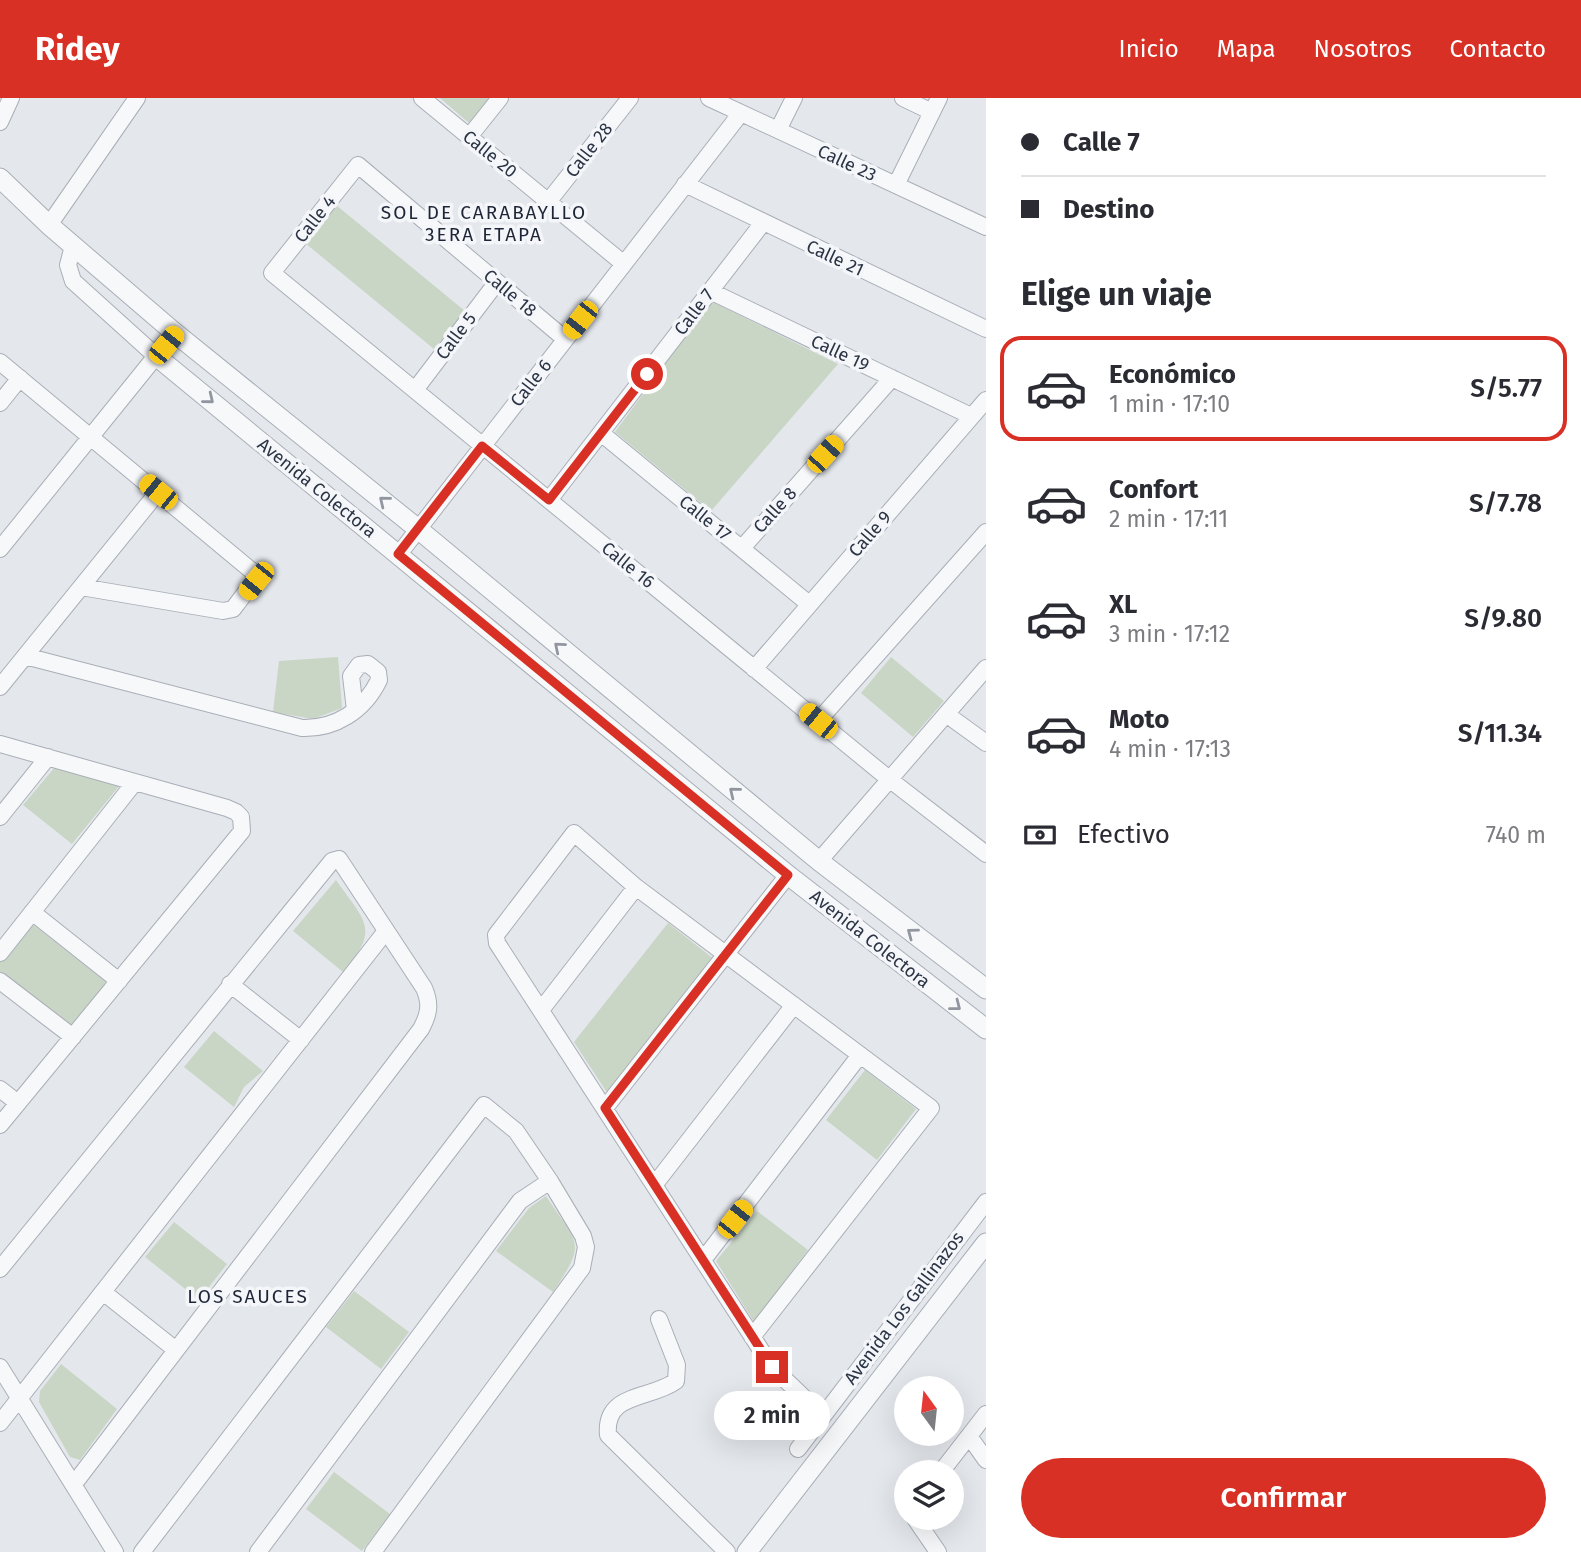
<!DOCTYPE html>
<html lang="es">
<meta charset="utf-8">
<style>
body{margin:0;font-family:"Fira Sans",sans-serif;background:#f7f7f7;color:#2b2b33;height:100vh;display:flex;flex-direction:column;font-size:26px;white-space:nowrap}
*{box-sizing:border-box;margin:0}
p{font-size:23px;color:#7c7c81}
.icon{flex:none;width:38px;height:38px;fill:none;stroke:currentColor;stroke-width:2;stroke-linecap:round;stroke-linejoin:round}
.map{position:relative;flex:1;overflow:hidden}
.sheet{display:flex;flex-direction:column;background:#fff;width:595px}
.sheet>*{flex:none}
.top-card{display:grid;align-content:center;height:154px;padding:0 35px;background:#fff}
.needle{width:46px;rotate:345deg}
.fabs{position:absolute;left:894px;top:1278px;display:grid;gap:14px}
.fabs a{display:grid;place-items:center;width:70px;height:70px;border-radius:50%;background:#fff;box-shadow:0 7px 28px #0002;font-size:35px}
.end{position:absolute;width:32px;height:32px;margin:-16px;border:9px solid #d93025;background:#fff;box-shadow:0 0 0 4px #fff}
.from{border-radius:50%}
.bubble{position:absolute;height:49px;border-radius:24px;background:#fff;box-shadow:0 7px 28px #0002;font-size:23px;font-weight:600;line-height:49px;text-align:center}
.car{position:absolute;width:21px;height:42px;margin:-21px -10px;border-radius:9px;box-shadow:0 0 5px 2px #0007;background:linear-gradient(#f5c518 24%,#345 0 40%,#f5c518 0 76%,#345 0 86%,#f5c518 0)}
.top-card b{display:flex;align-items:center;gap:24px;height:66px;font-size:26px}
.top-card b+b{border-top:2px solid #e1e1e2}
.top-card i{width:18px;height:18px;background:#2b2b33}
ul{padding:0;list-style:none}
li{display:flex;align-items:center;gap:21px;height:105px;margin:0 14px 10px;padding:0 21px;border:4px solid transparent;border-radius:21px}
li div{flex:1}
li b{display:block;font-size:26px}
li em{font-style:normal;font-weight:600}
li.current{border-color:#d93025}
li>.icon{width:63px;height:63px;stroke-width:1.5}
h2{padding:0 35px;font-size:32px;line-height:84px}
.pay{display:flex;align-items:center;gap:18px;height:77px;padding:0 35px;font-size:26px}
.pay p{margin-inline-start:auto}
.button{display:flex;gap:14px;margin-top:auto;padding:14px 35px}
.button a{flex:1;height:80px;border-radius:42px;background:#d93025;color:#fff;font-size:28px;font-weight:600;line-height:80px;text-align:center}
header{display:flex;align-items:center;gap:42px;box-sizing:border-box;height:98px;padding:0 35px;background:#d93025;color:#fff}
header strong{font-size:33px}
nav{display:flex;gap:38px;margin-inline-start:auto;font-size:24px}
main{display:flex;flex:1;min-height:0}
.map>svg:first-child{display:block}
</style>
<header>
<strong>Ridey</strong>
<nav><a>Inicio</a><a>Mapa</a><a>Nosotros</a><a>Contacto</a></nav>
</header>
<main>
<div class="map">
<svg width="986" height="1454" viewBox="0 0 986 1454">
<rect width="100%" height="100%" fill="#e4e7ec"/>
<!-- green -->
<path fill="#c9d6c5" d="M 440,0 L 489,0 L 469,25 Z
M 336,107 L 465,213 L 434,251 L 305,145 Z
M 711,203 L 838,266 L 711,413 L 615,334 Z
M 338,559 L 342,610 L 313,621 L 273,614 L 279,563 Z
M 891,559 L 944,603 L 913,639 L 861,595 Z
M 55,669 L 120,687 L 72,746 L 23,707 Z
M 336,782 C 365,824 381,830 343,874 L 293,833 Z
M 31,825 L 107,884 L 71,929 L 0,874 L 0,864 Z
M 668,825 L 714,861 L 608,996 L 574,944 Z
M 214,933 L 263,973 L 244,989 L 234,1009 L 184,969 Z
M 865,972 L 916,1011 L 877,1062 L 826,1022 Z
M 546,1098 C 578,1147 588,1142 553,1194 L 496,1153 L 529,1110 Z
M 757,1113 L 808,1152 L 754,1224 L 716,1163 Z
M 174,1124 L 227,1166 L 199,1202 L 145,1159 Z
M 354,1193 L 409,1234 L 381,1271 L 326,1229 Z
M 61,1266 L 117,1311 L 80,1362 L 70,1359 L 39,1304 L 40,1293 Z
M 334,1374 L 390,1416 L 362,1453 L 306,1411 Z"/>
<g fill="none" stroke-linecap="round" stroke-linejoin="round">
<!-- minor casing -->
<g stroke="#a9aeb7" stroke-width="18">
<path id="minor" d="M 422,0 L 624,166
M 709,0 L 986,129
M 903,0 L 932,14
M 0,24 L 11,0
M 778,32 L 794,0
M 469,39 L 500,0
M 685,86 L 986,231
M 896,87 L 939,0
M 548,104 L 630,0
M 49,127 L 137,0
M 710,193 L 971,318
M 565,241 L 358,67 L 272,175 L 889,681 L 986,756
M 0,264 L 258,478 L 233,511 L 223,513 L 81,489
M 415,292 L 497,184
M 0,305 L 20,280
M 601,335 L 809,506
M 549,402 L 762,126
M 742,450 L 892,280
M 0,451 L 156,258 L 73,183 L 68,167 L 73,148
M 399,456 L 741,15
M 25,558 L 302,630 C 335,631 364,613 379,582 L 378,574 L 368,566 L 359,567 L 351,578 L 355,612
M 754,571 L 986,302
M 0,589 L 158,394
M 946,616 L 986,645
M 818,623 L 986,434
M 0,646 L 227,710 L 236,714 L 241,719 L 242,733 L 0,1027
M 0,719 L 48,659
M 819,763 L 986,570
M 32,814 L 119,883
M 0,855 L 135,684
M 0,883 L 73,939
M 230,886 L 301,942
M 541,912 L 636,789
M 0,991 L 18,1005
M 605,1010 L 788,777
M 655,1086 L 794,907
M 703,1162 L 860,957
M 0,1171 L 332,763 L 339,761 L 424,890 C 431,906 429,916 421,931 L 74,1386
M 103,1194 L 176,1252
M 659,1221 L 677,1267 L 676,1283 C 650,1302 604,1294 608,1337 L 727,1454
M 752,1239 L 931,1010 L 636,789 L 574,735 L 496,837 L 497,845 L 772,1269 L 822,1317
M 0,1269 L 115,1454
M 0,1325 L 386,833
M 969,1338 L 986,1362
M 798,1351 L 986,1104
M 941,1374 L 986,1316
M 914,1419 L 938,1454
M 142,1454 L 484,1007 L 516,1033 L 550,1083 L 583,1138 L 586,1149 L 582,1170 L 373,1454
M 258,1454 L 520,1103 L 550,1083"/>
</g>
<!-- tertiary casing -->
<g stroke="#a9aeb7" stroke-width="21">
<path id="tertiary" d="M 0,80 L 49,127 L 175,235 L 418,431 L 819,763 L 986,891
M 175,235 L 156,258 L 788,777 L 986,931
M 747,1454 L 986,1145"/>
</g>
<!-- minor -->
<use href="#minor" stroke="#f7f8fa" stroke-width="16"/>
<!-- tertiary -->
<use href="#tertiary" stroke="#f7f8fa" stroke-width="19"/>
</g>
<!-- one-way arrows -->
<defs><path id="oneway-chevron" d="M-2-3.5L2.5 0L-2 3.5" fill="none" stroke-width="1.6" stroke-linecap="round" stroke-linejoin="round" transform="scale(1.75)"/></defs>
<g stroke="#9196a0">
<use href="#oneway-chevron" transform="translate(209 301) rotate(39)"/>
<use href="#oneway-chevron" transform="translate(384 403) rotate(-141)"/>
<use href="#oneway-chevron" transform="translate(559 549) rotate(-140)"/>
<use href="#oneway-chevron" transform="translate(734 694) rotate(-141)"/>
<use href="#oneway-chevron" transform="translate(912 835) rotate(-143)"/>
<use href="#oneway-chevron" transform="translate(956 908) rotate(38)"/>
</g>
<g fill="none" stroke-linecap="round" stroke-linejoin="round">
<!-- route -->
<path stroke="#d93025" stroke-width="9" d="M 647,276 L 549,402 L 482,348 L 398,456 L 788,777 L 605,1010 L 772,1269"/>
</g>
<g text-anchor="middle" stroke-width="7" stroke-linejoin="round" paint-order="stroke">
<!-- street labels -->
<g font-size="18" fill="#2b3445" stroke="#f4f6f9">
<text transform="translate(589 52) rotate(-52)" y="6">Calle 28</text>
<text transform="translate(490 56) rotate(39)" y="6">Calle 20</text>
<text transform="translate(847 65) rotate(25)" y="6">Calle 23</text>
<text transform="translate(315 121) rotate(-52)" y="6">Calle 4</text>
<text transform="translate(835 160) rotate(25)" y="6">Calle 21</text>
<text transform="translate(510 195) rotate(40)" y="6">Calle 18</text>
<text transform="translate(694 214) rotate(-53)" y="6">Calle 7</text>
<text transform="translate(456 238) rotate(-53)" y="6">Calle 5</text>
<text transform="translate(840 255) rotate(25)" y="6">Calle 19</text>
<text transform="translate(531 285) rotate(-52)" y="6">Calle 6</text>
<text transform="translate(317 390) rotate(39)" y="6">Avenida Colectora</text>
<text transform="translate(775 412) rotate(-48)" y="6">Calle 8</text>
<text transform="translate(705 420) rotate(39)" y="6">Calle 17</text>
<text transform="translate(870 436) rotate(-49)" y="6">Calle 9</text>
<text transform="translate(628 467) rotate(39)" y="6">Calle 16</text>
<text transform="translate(870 841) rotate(38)" y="6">Avenida Colectora</text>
<text transform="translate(904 1210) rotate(-53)" y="6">Avenida Los Gallinazos</text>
</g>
<!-- neighbourhood labels -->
<g font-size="19" letter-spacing="2" fill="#1d2536" stroke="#f4f6f9">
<text x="484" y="121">SOL DE CARABAYLLO<tspan x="484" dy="22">3ERA ETAPA</tspan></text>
<text x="248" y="1205">LOS SAUCES</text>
</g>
</g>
</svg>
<div class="fabs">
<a><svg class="needle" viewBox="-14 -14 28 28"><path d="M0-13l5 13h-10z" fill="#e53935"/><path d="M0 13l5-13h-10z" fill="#7c7c81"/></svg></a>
<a><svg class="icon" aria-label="layers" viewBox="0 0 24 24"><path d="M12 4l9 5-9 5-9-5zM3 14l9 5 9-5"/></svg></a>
</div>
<i class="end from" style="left:647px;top:276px"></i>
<i class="end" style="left:772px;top:1269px"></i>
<div class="bubble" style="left:714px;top:1293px;width:116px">2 min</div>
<i class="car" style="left:580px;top:222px;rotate:218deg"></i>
<i class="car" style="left:166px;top:247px;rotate:39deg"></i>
<i class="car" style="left:825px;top:356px;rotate:42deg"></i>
<i class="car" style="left:158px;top:394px;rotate:309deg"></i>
<i class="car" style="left:256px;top:483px;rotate:219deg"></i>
<i class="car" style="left:818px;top:623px;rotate:309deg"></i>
<i class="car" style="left:735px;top:1121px;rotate:38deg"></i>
</div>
<section class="sheet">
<div class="top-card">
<b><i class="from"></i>Calle 7</b>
<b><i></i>Destino</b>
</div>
<h2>Elige un viaje</h2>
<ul>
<li class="current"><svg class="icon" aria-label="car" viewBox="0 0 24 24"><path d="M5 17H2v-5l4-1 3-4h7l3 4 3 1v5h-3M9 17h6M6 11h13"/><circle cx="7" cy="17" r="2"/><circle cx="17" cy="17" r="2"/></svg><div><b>Económico</b><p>1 min · 17:10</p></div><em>S/5.77</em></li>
<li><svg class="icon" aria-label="car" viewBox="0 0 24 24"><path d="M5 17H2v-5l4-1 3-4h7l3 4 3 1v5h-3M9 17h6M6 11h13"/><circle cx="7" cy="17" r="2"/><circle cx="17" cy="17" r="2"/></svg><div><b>Confort</b><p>2 min · 17:11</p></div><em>S/7.78</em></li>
<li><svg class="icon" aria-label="car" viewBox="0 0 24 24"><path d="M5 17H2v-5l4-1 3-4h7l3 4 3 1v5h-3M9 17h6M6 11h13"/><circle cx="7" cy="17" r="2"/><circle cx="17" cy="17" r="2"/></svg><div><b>XL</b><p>3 min · 17:12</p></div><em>S/9.80</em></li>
<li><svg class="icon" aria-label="car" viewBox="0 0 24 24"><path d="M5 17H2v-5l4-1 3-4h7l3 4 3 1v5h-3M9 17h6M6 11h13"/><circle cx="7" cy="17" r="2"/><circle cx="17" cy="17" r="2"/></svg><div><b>Moto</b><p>4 min · 17:13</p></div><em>S/11.34</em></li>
</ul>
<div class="pay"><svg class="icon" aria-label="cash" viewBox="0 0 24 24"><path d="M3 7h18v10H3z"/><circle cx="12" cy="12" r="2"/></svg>Efectivo<p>740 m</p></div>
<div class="button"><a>Confirmar</a></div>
</section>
</main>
